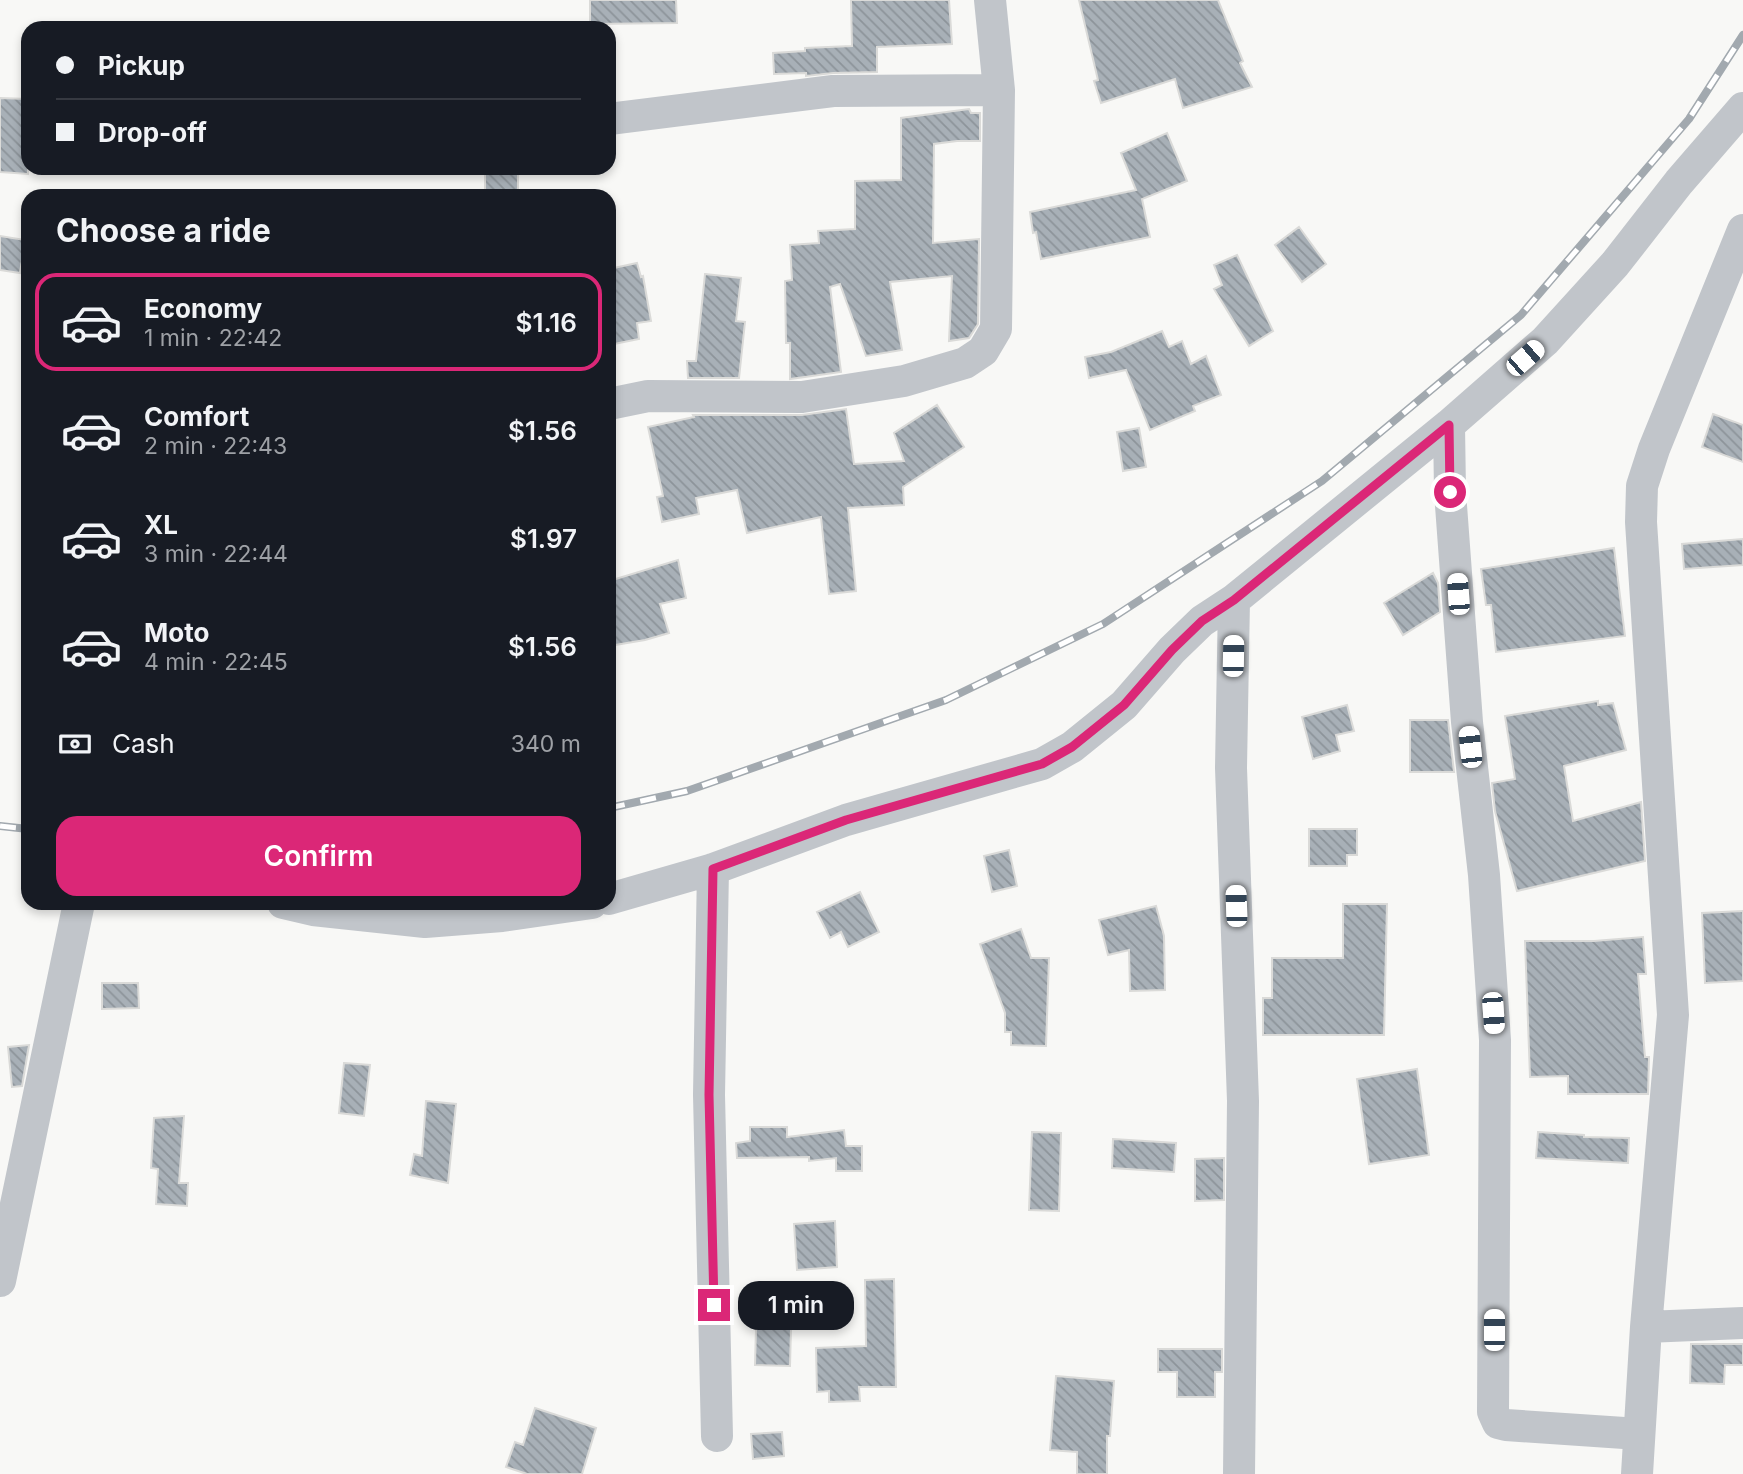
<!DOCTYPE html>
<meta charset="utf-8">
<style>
body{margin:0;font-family:Inter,sans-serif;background:#242831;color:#f1f3f6;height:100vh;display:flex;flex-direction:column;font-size:26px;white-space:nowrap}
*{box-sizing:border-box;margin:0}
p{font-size:23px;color:#9ea1a6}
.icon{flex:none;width:38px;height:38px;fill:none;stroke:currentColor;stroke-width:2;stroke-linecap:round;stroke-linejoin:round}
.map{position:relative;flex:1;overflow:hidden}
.panel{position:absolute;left:21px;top:189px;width:595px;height:721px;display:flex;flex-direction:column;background:#171b24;border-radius:21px;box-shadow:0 4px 10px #0003}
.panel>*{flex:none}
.top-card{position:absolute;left:21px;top:21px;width:595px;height:154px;border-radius:21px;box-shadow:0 4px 10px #0003;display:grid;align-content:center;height:154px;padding:0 35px;background:#171b24}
.end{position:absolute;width:32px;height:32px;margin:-16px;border:9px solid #db2777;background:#fff;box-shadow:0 0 0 4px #fff}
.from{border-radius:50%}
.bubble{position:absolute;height:49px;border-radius:21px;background:#171b24;box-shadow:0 4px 10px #0003;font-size:23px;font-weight:600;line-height:49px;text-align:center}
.car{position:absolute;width:21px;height:42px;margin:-21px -10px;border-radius:9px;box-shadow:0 0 5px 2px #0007;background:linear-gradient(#fff 24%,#345 0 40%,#fff 0 76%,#345 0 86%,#fff 0)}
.top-card b{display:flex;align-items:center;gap:24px;height:66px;font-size:26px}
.top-card b+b{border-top:2px solid #363941}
.top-card i{width:18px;height:18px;background:#f1f3f6}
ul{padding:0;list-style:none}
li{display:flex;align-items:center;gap:21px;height:98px;margin:0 14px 10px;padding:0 21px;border:4px solid transparent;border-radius:21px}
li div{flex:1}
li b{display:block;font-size:26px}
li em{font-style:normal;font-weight:600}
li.selected{border-color:#db2777}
li>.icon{width:63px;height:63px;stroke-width:1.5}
h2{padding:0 35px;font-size:32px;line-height:84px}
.pay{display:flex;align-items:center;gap:18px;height:77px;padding:0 35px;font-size:26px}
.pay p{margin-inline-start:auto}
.cta{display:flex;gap:14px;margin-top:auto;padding:14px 35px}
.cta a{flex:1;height:80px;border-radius:21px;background:#db2777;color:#fff;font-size:28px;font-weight:600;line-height:80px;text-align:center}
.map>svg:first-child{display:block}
</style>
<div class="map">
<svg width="1743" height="1474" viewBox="0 0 1743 1474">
<defs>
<pattern id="building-back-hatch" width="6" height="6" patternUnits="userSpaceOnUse" patternTransform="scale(1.75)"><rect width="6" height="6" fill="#a8b0b7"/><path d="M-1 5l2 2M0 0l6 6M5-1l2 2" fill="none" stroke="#8d949a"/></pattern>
</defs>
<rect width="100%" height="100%" fill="#f8f8f6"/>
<!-- building -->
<path fill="url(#building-back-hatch)" stroke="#dadad8" stroke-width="2" d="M 590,0 L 676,0 L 677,23 L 590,24 Z
M 851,0 L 949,0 L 952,44 L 877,47 L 877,72 L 833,73 L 806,76 L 806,73 L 774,74 L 773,53 L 805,51 L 805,48 L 852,46 Z
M 1079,0 L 1218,0 L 1243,61 L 1240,63 L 1252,87 L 1183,108 L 1175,79 L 1101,103 L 1094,81 L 1098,80 Z
M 0,98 L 28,99 L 28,174 L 0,172 Z
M 969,109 L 971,113 L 980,113 L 980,141 L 957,141 L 934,144 L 933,243 L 979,239 L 978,324 L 969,338 L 949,341 L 952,276 L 890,282 L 902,350 L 866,356 L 840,284 L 830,287 L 841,372 L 790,379 L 790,343 L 786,343 L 785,281 L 792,280 L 790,245 L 819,243 L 818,231 L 855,229 L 855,181 L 901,180 L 901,118 Z
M 1167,133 L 1187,181 L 1142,199 L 1150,237 L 1041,259 L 1036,232 L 1033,233 L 1030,212 L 1136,190 L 1121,153 Z
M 485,168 L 518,168 L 518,196 L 485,196 Z
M 1299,227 L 1326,264 L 1302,282 L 1275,245 Z
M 0,236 L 25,240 L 20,273 L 0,270 Z
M 1237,255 L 1273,331 L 1249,346 L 1214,289 L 1222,285 L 1214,265 Z
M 637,263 L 641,277 L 643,276 L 651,321 L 637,323 L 639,339 L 609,345 L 609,269 Z
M 705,274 L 741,278 L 736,321 L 745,322 L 739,378 L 688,378 L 687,361 L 696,361 Z
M 1162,331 L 1169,347 L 1182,341 L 1191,364 L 1206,356 L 1221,395 L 1193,406 L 1195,411 L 1150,430 L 1126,370 L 1089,378 L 1085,357 L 1111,352 Z
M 937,405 L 964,447 L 903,487 L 904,505 L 848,508 L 856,591 L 829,594 L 821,517 L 747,533 L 737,490 L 696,498 L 699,514 L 662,522 L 657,497 L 663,496 L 648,427 L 694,417 L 693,415 L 802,415 L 846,409 L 854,464 L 904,461 L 894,433 Z
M 1713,414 L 1743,425 L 1743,462 L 1702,447 Z
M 1139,428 L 1146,467 L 1123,471 L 1117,432 Z
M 1743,539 L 1743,565 L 1684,569 L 1682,544 Z
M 1614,548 L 1625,636 L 1496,652 L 1491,605 L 1486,605 L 1481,569 Z
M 678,560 L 686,598 L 660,604 L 669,633 L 645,640 L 609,646 L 609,581 Z
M 1433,573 L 1438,583 L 1440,612 L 1403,635 L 1384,603 Z
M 1598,701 L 1598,705 L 1613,703 L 1626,750 L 1564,766 L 1573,821 L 1641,802 L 1645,861 L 1517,891 L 1495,811 L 1492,783 L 1515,779 L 1505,716 Z
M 1347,705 L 1354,731 L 1336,735 L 1340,751 L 1313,759 L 1302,717 Z
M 1410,720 L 1448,720 L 1454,772 L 1410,772 Z
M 1309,829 L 1357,829 L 1357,855 L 1347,855 L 1347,866 L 1309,866 Z
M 1009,850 L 1017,886 L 992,892 L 984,856 Z
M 860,892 L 879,932 L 848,947 L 841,932 L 830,938 L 817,912 Z
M 1343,904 L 1387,904 L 1384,1035 L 1263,1035 L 1263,998 L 1272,998 L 1272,958 L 1343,958 Z
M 1156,906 L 1164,936 L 1165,990 L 1130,991 L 1129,950 L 1108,955 L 1099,920 Z
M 1743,911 L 1743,981 L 1705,983 L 1702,913 Z
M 1021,929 L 1031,958 L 1049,958 L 1046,1046 L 1011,1045 L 1011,1032 L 1005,1032 L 1005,1013 L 980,944 Z
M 1643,937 L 1646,974 L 1638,974 L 1645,1057 L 1649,1057 L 1648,1094 L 1568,1094 L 1568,1076 L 1530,1077 L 1525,941 L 1594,941 Z
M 102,983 L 138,983 L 139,1008 L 102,1009 Z
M 29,1045 L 22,1086 L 12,1087 L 8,1047 Z
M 344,1063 L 370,1065 L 364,1116 L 339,1113 Z
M 1417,1069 L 1429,1155 L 1369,1164 L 1357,1079 Z
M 426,1101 L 456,1104 L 448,1183 L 410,1175 L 414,1154 L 422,1156 Z
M 184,1116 L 179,1183 L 188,1183 L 187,1206 L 156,1204 L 158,1169 L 151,1168 L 154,1118 Z
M 750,1127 L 787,1127 L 787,1137 L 844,1130 L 846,1146 L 862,1146 L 862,1171 L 836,1171 L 836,1158 L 809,1161 L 809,1157 L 737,1158 L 736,1143 L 750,1141 Z
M 1032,1132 L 1061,1133 L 1059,1211 L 1029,1210 Z
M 1538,1132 L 1584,1135 L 1584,1137 L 1629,1138 L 1628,1163 L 1536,1158 Z
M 1113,1139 L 1176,1143 L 1174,1172 L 1112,1168 Z
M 1224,1158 L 1224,1200 L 1195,1201 L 1195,1159 Z
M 835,1221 L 837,1267 L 797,1270 L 794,1224 Z
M 894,1279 L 896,1387 L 859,1387 L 860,1401 L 829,1402 L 829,1391 L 817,1392 L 816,1348 L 866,1346 L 865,1280 Z
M 756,1328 L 791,1329 L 790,1366 L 755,1365 Z
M 1691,1344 L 1743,1344 L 1743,1365 L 1725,1365 L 1724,1384 L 1690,1383 Z
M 1158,1349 L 1222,1349 L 1222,1372 L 1215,1372 L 1215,1397 L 1177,1397 L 1177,1372 L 1158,1372 Z
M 1056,1376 L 1114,1381 L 1110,1436 L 1107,1436 L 1107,1474 L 1077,1474 L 1077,1452 L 1050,1450 Z
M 535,1408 L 596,1428 L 582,1474 L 527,1474 L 506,1467 L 515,1442 L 523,1445 Z
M 782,1432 L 784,1456 L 753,1459 L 751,1434 Z"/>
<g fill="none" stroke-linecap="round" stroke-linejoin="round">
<!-- minor -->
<path stroke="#c1c5ca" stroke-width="32" d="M 609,119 L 833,91 L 999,90
M 609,404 L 648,396 L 802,397 L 904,381 L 965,363 L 983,351 L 996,329 L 999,90 L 990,0
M 1449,425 L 1450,492 L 1467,722 L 1484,875 L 1495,1040 L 1493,1412 L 1498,1423 L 1506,1425 L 1639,1434
M 1234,600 L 1231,768 L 1243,1101 L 1239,1474
M 713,869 L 709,1095 L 717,1436
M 609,899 L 713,869 L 846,820 L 1042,764 L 1072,747 L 1124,705 L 1172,650 L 1202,621 L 1234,600 L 1449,425 L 1545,341 L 1615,264 L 1679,182 L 1743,108
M 283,903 L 313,910 L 425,922 L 502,916 L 592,903
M 0,1281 L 79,903
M 1646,1327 L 1743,1323
M 1637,1474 L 1646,1327 L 1673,1015 L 1641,522 L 1642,486 L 1654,449 L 1743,230"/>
<!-- rail casing -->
<g stroke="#a2a9af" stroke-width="8">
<path id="rail" d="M 609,808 L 687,791 L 946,700 L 1103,624 L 1322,481 L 1521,315 L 1689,119 L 1743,35
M 0,826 L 28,829"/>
</g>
<!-- rail -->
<use href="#rail" stroke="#fff" stroke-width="5" stroke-dasharray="16" stroke-linecap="butt"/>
</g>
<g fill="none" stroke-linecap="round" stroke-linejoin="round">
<!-- route -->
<path stroke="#db2777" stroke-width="9" d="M 714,1305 L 709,1095 L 713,869 L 846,820 L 1042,764 L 1072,747 L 1124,705 L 1172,650 L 1202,621 L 1234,600 L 1449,425 L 1450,492"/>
</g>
</svg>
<i class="end from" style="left:1450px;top:492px"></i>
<i class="end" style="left:714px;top:1305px"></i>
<div class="bubble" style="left:738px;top:1281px;width:116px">1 min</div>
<i class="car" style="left:1525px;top:358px;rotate:49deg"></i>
<i class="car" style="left:1458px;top:594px;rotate:356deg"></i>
<i class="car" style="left:1233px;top:656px;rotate:1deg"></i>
<i class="car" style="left:1470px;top:747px;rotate:354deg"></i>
<i class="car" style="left:1236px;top:906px;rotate:358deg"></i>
<i class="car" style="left:1493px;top:1013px;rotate:176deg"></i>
<i class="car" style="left:1494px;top:1330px;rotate:0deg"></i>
<div class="top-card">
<b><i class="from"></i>Pickup</b>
<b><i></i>Drop-off</b>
</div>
<section class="panel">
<h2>Choose a ride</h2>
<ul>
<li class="selected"><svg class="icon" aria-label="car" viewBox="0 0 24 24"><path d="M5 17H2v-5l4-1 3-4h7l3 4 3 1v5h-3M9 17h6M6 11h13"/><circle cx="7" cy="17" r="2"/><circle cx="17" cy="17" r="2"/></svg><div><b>Economy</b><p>1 min · 22:42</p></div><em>$1.16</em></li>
<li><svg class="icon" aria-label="car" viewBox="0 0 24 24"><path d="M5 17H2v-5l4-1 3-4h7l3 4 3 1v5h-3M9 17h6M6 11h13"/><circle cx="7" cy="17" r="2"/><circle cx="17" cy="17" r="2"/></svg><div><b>Comfort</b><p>2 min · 22:43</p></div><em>$1.56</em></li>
<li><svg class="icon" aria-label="car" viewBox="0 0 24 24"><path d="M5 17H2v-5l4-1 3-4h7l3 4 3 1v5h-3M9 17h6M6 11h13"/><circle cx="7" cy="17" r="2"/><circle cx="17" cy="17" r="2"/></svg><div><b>XL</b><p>3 min · 22:44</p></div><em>$1.97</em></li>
<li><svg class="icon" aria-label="car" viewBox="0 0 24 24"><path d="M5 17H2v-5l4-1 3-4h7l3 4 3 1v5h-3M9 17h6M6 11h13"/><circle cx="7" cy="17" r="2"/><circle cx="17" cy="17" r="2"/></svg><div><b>Moto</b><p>4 min · 22:45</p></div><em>$1.56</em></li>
</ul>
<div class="pay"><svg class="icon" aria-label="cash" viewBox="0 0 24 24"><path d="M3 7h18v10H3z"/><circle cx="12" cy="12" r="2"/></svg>Cash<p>340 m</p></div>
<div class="cta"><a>Confirm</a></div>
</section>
</div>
